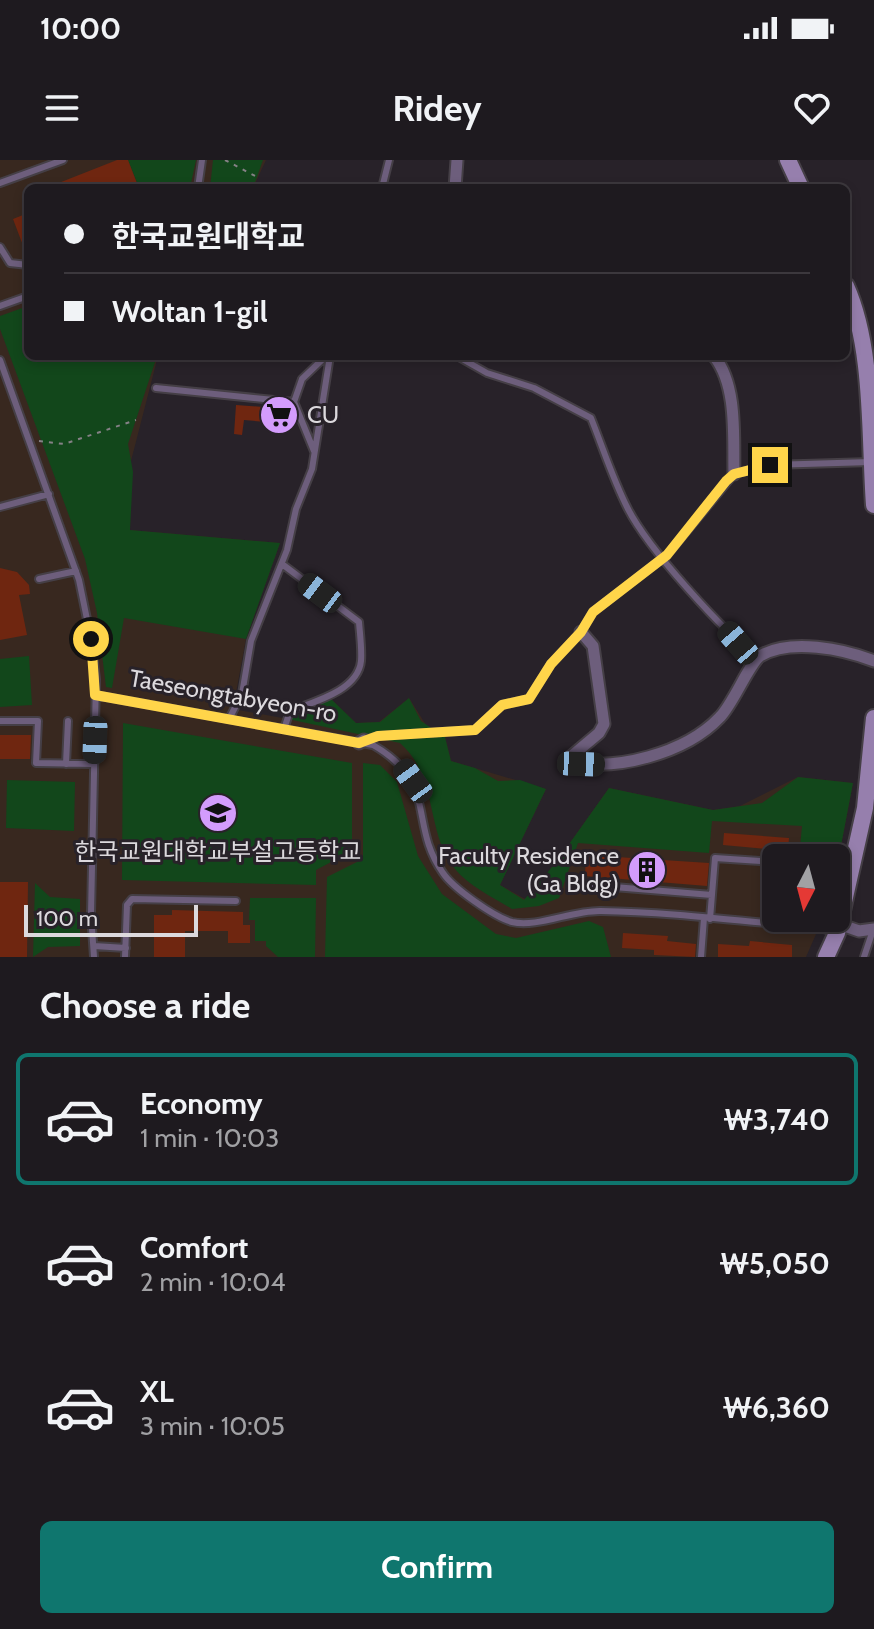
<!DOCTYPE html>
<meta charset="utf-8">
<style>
body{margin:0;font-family:Cabin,"Noto Sans KR",sans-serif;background:#262328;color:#f1f3f6;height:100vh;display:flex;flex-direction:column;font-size:30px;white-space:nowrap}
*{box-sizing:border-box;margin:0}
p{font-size:26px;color:#a1a1a4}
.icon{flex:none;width:44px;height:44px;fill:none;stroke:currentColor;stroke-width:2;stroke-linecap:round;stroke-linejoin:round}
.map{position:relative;height:797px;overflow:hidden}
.drawer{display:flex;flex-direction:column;background:#1e1a1f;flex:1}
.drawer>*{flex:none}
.banner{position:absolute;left:24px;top:24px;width:826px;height:176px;border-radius:12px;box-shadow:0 4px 12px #0003,0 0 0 2px #3c383d;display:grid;align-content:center;height:176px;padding:0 40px;background:#1e1a1f}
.needle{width:52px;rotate:186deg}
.fabs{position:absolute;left:762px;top:684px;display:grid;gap:16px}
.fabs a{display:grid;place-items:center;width:88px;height:88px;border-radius:12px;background:#1e1a1f;box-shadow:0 4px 12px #0003,0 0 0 2px #3c383d;font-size:40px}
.scale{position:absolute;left:24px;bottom:20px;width:174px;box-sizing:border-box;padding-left:8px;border:4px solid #dcd9dd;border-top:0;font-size:22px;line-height:28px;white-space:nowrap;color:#dcd9dd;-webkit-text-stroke:6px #282229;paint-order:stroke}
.end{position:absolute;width:36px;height:36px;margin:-18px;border:10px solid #ffd54a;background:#111;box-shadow:0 0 0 4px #111}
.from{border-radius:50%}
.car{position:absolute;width:24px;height:48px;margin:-24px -12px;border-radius:10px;box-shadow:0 0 6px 2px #0007;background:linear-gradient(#222 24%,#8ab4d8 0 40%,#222 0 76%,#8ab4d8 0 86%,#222 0)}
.banner b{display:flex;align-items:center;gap:28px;height:76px;font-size:30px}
.banner b+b{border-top:2px solid #3c383d}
.banner i{width:20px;height:20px;background:#f1f3f6}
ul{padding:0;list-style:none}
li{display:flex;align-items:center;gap:24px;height:132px;margin:0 16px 12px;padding:0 24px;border:4px solid transparent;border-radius:12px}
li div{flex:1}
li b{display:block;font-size:30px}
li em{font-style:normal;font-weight:700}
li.on{border-color:#0f766e}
li>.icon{width:72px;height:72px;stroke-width:1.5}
h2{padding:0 40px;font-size:36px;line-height:96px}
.button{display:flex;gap:16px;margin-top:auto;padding:16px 40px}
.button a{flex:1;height:92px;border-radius:12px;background:#0f766e;color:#fff;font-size:32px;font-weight:700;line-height:92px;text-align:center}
.status{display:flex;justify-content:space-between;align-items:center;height:56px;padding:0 40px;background:#1e1a1f;direction:ltr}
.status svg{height:22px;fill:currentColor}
header{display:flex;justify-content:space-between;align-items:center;height:104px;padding:0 40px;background:#1e1a1f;font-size:36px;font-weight:700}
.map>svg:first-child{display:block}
</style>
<div class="status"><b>10:00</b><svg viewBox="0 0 49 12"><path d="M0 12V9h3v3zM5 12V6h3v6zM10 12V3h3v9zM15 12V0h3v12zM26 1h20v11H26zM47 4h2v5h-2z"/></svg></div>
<header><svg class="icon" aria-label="menu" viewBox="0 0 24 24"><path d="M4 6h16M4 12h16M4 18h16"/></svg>Ridey<svg class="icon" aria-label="heart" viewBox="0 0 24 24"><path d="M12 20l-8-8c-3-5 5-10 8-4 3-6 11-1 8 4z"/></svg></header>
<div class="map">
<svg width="874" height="797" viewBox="0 0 874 797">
<rect width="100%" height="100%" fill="#282229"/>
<!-- education -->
<path fill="#38281f" d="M 0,0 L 266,0 L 253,28 L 28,28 L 28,196 L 158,196 L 131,301 L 130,370 L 280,383 L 246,479 L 233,549 L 288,559 L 331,539 L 356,563 L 379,562 L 409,538 L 426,565 L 445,577 L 451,601 L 546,629 L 500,725 L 525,739 L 557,701 L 609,628 L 713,650 L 740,646 L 798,617 L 853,623 L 836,712 L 836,698 L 776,698 L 776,758 L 823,758 L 806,797 L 0,797 Z"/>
<!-- green -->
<path fill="#12471b" d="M 128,0 L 196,0 L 190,28 L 133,28 L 138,25 Z
M 213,0 L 263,0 L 253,28 L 210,28 Z
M 28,146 L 28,196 L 157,196 L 128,284 L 133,312 L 130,370 L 280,383 L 246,479 L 124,458 L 112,528 L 106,527 L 97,453 L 85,399 L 0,169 L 0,156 Z
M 29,496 L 32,545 L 0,547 L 0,499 Z
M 409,538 L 421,561 L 445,577 L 451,601 L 475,608 L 498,621 L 520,620 L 546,629 L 500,725 L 524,740 L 557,701 L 609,628 L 713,650 L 762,643 L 798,617 L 853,623 L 836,712 L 836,698 L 799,698 L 802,666 L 712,661 L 709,693 L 578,683 L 559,738 L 539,746 L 512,749 C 494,738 469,726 455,709 C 425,673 439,617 400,583 L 288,559 L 331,539 L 356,563 L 380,562 Z
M 123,563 L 352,603 L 352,691 L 316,710 L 316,725 L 122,720 Z
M 363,603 L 380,605 L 397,622 L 418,696 L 442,734 L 496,774 L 516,778 L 589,761 L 603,767 L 611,797 L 325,797 L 327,717 L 363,699 Z
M 7,620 L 75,622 L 74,671 L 6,668 Z
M 35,723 L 50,737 L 80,739 L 80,786 L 48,787 L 33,797 Z
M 250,738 L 316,738 L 315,797 L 278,797 L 266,786 L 266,781 L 255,781 L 255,760 L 249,760 Z"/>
<!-- building -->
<path fill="#6f2610" d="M 117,0 L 128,0 L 138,26 L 46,28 Z
M 28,53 L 28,96 L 27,96 L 13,59 Z
M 236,245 L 290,249 L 289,264 L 244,260 L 242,275 L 234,274 Z
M 0,408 L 17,412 L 29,425 L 30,434 L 19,435 L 27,475 L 0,480 Z
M 0,575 L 31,575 L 30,599 L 0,599 Z
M 724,673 L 789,678 L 788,691 L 723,685 Z
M 586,695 L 709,703 L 707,726 L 585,716 Z
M 0,722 L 28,722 L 27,797 L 0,797 Z
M 172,750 L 243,752 L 243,765 L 250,765 L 250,783 L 228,783 L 228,771 L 185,771 L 185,797 L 154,797 L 154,755 L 172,755 Z
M 623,773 L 668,776 L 667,781 L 696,784 L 695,797 L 654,795 L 654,790 L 622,788 Z
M 750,781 L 792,785 L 792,797 L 718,797 L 718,784 L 749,786 Z"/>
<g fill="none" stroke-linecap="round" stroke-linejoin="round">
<!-- lane casing -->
<g stroke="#453f46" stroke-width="10">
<path id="lane" d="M 0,23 L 63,0
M 198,28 L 202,0
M 382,28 L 389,0
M 0,87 L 10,103 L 28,105
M 0,146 L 28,136
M 457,196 L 487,213 L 534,228 L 591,258 C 603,288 613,320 628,349 C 648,388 723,472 758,497
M 0,200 L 79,420 L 91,479 L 96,519 L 91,754 L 94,797
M 156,228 L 294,242 L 302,219 L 326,196
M 294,242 L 314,291
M 0,347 L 49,334
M 282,404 L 359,462 C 360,475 362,489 361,501 C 358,531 313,542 290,551 L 284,569
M 39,419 L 76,411
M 95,535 L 373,585 C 439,623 408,664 443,713 C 453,728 494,757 512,762 C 537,768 573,750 601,751 C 674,752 747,762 820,768 L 834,772
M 229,559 L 242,534 L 251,481 L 287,390 L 296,349 L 312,309 L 330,196
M 0,561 L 38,561 L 36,603 L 94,604
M 364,580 L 378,576 L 475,570 L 502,545 L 529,539 L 551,504 L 581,472 L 593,452 L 667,395 L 734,314 L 770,305 L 871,302
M 66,604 L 68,561
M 577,724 L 712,735
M 710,759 L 715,698 L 774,702
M 94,786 L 126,788
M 125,797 L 127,745 L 132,739 L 236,741
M 701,797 L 704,758
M 864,797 L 873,770"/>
</g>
<!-- street casing -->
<g stroke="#453f46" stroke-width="15">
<path id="street" d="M 455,28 L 457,0
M 714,196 C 738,226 733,278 734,314
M 581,472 L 593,486 L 604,564 L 599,573 L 567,600 C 614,613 686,593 720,557 C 733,544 749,504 760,496 C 790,478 844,489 874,501
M 359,583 L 364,580
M 839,764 L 859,771 L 874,769"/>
</g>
<!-- secondary casing -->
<g stroke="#453f46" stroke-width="20">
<path id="secondary" d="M 788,0 L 801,28
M 846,126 C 874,188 869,277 874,345
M 826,797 L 837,773 L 865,648 L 874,558"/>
</g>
<!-- path -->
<path stroke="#858186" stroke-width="2" stroke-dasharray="4 6" stroke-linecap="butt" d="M 225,0 L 257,17
M 39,281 L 64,284 L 136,260"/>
<!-- lane -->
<use href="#lane" stroke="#6d5e7c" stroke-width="6"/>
<!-- street -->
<use href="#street" stroke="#6d5e7c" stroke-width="11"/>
<!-- secondary -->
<use href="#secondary" stroke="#967fad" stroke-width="16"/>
</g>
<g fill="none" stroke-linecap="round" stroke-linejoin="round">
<!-- route -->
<path stroke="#ffd54a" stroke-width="10" d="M 91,479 L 95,535 L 359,583 L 378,576 L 475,570 L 502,545 L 529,539 L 551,504 L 581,472 L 593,452 L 667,395 L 726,321 L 734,314 L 770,305"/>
</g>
<!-- icons -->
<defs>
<g id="supermarket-disc" transform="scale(2)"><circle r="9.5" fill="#d39cfc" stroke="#282229"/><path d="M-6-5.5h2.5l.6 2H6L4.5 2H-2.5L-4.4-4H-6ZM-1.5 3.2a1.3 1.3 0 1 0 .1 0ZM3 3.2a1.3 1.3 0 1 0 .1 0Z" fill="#111"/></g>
<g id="school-disc" transform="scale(2)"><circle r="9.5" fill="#d39cfc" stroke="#282229"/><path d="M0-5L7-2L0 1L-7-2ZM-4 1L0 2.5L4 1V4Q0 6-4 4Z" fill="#111"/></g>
<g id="building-disc" transform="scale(2)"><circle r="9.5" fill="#d39cfc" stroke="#282229"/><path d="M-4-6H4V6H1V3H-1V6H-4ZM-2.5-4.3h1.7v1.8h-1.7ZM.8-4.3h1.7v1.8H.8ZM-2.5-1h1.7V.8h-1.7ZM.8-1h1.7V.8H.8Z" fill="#111"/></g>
</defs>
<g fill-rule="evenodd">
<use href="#supermarket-disc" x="279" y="255"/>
<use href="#school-disc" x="218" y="653"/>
<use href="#building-disc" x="647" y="710"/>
</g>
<g text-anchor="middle" stroke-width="6" stroke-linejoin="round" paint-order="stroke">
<!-- poi labels -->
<g font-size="24" fill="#dcd9dd" stroke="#282229" text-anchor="start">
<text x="307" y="263">CU</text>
<text x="218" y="700" text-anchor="middle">한국교원대학교부설고등학교</text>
<text x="619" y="704" text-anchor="end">Faculty Residence<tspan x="619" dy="28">(Ga Bldg)</tspan></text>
</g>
<!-- street labels -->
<g font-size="24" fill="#dcd9dd" stroke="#282229">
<text transform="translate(233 536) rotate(10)" y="8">Taeseongtabyeon-ro</text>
</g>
</g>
</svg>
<div class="fabs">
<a><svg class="needle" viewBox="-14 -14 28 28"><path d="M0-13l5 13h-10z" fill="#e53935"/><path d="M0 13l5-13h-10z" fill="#a1a1a4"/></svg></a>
</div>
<div class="scale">100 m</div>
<i class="end from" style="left:91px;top:479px"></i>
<i class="end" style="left:770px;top:305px"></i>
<i class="car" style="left:320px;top:433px;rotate:307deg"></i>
<i class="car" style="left:738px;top:483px;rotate:319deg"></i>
<i class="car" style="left:95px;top:580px;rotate:182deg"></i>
<i class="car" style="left:581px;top:604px;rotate:92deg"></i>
<i class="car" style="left:413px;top:621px;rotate:324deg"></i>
<div class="banner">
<b><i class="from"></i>한국교원대학교</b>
<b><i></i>Woltan 1-gil</b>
</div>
</div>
<section class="drawer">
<h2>Choose a ride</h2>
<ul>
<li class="on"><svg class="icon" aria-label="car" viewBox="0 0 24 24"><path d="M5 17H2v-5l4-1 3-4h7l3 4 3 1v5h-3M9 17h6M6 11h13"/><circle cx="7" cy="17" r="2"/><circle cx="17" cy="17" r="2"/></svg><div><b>Economy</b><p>1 min · 10:03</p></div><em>₩3,740</em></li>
<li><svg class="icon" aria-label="car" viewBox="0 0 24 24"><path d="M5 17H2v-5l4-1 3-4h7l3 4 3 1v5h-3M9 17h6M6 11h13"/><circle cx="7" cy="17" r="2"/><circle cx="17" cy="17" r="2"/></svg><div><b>Comfort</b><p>2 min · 10:04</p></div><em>₩5,050</em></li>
<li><svg class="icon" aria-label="car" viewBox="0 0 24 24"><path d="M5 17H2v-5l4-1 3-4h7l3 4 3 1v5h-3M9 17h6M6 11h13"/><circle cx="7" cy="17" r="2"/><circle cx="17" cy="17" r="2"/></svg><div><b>XL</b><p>3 min · 10:05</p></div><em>₩6,360</em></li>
</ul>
<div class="button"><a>Confirm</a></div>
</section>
